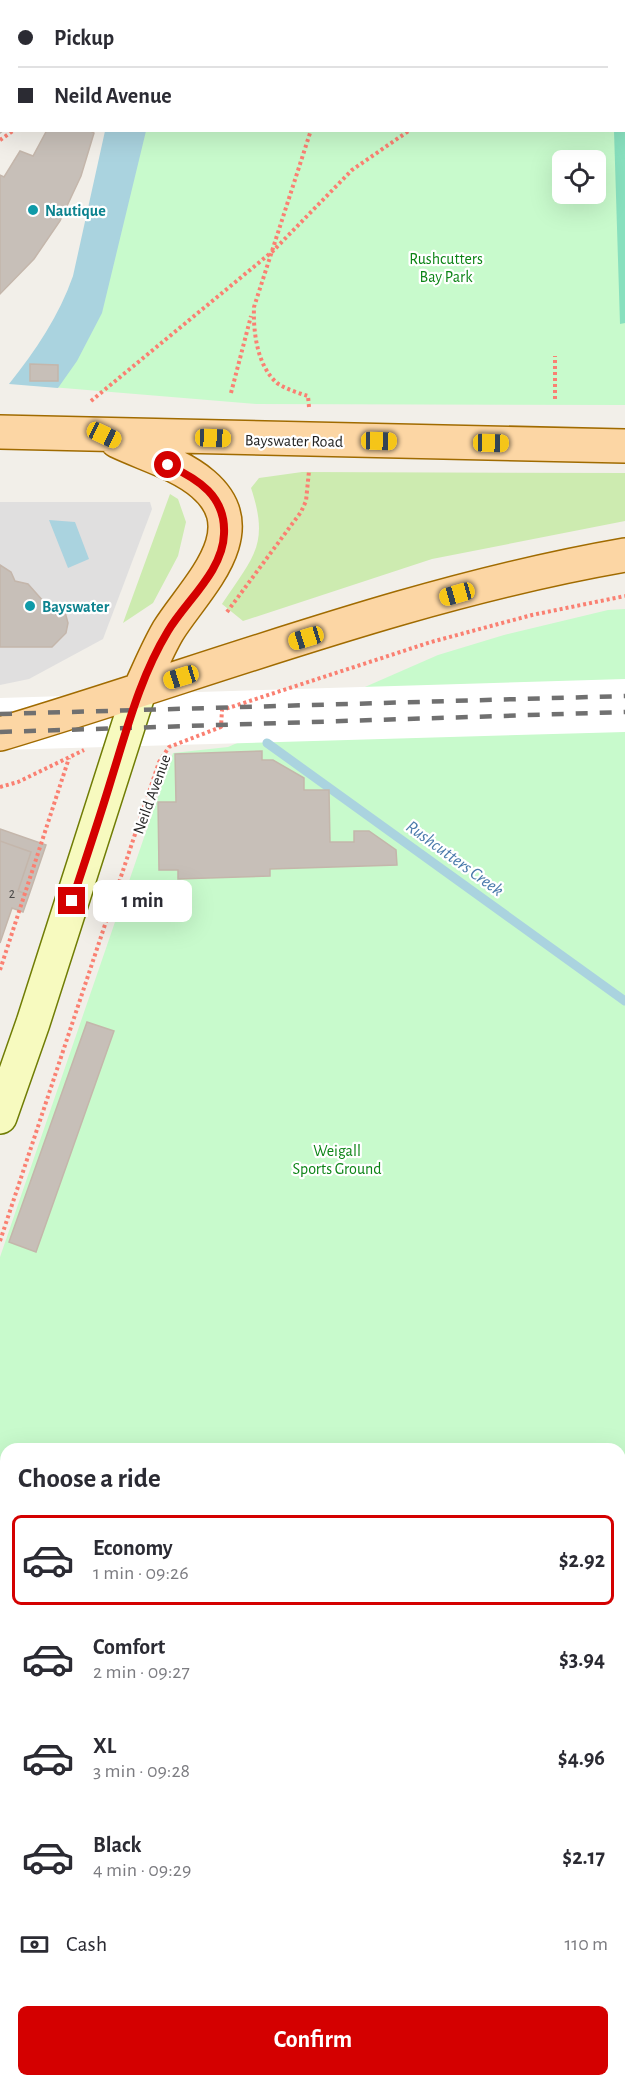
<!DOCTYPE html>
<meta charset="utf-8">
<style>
body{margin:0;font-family:"Alegreya Sans",sans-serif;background:#f7f7f7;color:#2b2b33;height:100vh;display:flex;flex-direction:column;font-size:22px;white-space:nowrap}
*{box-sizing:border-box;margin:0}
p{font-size:20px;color:#7c7c81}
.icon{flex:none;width:33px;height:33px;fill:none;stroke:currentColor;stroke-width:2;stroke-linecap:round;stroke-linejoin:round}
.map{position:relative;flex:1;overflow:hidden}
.drawer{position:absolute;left:0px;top:1443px;width:626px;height:644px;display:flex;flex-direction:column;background:#fff;border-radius:18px 18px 0 0;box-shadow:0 6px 24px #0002}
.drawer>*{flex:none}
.guide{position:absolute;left:0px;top:0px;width:626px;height:132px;box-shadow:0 6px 24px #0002;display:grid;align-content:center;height:132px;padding:0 18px;background:#fff}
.fabs{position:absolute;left:552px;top:150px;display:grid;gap:12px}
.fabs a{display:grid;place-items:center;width:54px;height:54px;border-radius:9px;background:#fff;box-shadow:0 6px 24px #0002;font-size:30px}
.end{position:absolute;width:27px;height:27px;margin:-14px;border:8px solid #d40000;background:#fff;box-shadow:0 0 0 3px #fff}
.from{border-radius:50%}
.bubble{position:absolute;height:42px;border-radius:9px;background:#fff;box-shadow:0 6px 24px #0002;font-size:20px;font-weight:700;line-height:42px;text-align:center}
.car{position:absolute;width:18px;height:36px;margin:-18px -9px;border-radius:8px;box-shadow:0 0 4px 2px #0007;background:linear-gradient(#f5c518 24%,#345 0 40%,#f5c518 0 76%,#345 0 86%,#f5c518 0)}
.guide b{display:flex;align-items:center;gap:21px;height:57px;font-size:22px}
.guide b+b{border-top:2px solid #e1e1e2}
.guide i{width:15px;height:15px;background:#2b2b33}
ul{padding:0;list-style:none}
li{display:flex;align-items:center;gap:18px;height:90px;margin:0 12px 9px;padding:0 6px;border:3px solid transparent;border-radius:9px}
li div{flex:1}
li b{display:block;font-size:22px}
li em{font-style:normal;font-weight:700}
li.active{border-color:#d40000}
li>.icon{width:54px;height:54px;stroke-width:1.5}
h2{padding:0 18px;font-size:27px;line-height:72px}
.pay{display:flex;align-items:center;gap:15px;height:66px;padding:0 18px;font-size:22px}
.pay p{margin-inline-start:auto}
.cta{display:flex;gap:12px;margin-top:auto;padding:12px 18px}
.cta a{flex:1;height:69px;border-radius:9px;background:#d40000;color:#fff;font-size:24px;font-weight:700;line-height:69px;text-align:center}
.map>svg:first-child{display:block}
</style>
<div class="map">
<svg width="625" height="2086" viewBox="0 0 625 2086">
<rect width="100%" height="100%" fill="#f2efe9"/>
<!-- residential -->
<path fill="#e0dfdf" d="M 0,502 L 150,502 L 152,509 L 103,639 L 29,679 L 0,685 Z"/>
<!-- grass -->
<path fill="#cdebb0" d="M 302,472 L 625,473 L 625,521 L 432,559 L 243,621 L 222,604 C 253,557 270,545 251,488 L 259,478 Z
M 170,494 L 178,499 L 186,522 L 178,556 L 153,603 L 123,623 Z"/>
<!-- park -->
<path fill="#c8facc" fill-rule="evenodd" d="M 0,0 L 625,0 L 625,405 L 256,404 L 27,385 L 84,314 L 110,131 L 624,130 L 624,2 L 2,2 L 1,45 ZM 562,160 L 596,160 L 596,194 L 562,194 Z
M 625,609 L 625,1635 L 620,1634 L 620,1449 L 6,1449 L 6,1793 L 0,1793 L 0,1257 L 173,753 L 228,747 L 438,655 L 504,635 L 608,610 Z"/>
<!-- pitch -->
<path fill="#88e0be" d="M 625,104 L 625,323 L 620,324 L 614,131 L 624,130 Z
M 0,1825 L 6,1825 L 6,1937 L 0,1937 Z"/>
<!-- parking -->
<path fill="#e2e2e2" d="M 620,1634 L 625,1635 L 625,1798 L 620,1798 Z"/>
<!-- water -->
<path fill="#aad3df" d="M 105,131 L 146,131 L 102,313 L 77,361 L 58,388 L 9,384 C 36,350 59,316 73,276 Z
M 49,520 L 75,522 L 89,559 L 68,568 Z"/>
<!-- pier -->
<path fill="#fff" d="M 625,679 L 625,732 L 0,750 L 0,698 Z"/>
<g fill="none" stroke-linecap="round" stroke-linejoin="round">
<!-- stream -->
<path stroke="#aad3df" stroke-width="9" d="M 267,743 L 625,1001"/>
</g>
<!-- building -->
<path fill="#c7bfb8" stroke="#c4b6ab" stroke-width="1.5" d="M 0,62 L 2,130 L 4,130 L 0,133 Z
M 47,130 L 89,130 L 94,133 L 81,176 L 60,221 L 34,259 L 0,294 L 0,175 L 4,177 L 20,151 L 33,156 Z
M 30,364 L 58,365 L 58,381 L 30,381 Z
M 0,565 L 11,572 L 15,581 L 28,584 L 44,602 L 57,604 L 65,612 L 68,623 L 66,633 L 52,647 L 0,647 Z
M 262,751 L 262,760 L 273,760 L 304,778 L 304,790 L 329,790 L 330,842 L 354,842 L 354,831 L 369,831 L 396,850 L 397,865 L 270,869 L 270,876 L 178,879 L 178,870 L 159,870 L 158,802 L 176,802 L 175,754 Z
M 0,829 L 46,845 L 29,895 L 18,891 L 31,852 L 0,841 Z
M 0,841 L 31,852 L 18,891 L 29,895 L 23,912 L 12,908 L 0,943 Z
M 87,1022 L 114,1031 L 36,1252 L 9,1242 Z
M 0,1741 L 6,1741 L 6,1784 L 0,1784 Z
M 108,2080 L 154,2080 L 154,2086 L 108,2086 Z"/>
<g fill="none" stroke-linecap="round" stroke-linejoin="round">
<!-- lane casing -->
<g stroke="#a9a9a9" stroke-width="16">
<path id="lane" d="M 620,1747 L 625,1731
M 620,1798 L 625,1798"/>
</g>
<!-- street casing -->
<g stroke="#a9a9a9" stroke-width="28">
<path id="street" d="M 234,2086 L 238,2081
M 593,2086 L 593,2080"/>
</g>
<!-- secondary casing -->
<g stroke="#707d05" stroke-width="36">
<path id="secondary" d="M 0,1117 L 33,1023 L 140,689"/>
</g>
<!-- primary casing -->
<g stroke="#a06b00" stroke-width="36">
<path id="primary" d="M 0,432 L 625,446
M 117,441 C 144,454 180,464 203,484 C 259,532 194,589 168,631 C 157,650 149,670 140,689
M 0,734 C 207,672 412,592 625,555"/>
</g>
<!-- path -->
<path stroke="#fa8072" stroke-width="4" stroke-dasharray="3 3" stroke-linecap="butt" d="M 30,0 L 32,2
M 112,2 L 112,0
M 353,2 L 354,0
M 624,33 L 625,32
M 0,140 L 14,130
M 231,393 L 251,316
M 555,399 L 555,356
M 91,401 L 273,251 L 352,170 L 410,130
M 309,407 L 308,396 C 298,393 286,389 277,383 C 257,366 253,331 254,307 L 311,130
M 227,612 L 301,512 L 306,501 L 309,471
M 0,787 L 18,782 L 84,750
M 0,970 L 69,758
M 0,1241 L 159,762 L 169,747 L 221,727 L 222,710 L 431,642 L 532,615 L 625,596
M 397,2080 L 398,2086"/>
<!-- lane -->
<use href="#lane" stroke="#fff" stroke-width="14"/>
<!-- street -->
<use href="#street" stroke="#fff" stroke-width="26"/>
<!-- secondary -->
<use href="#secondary" stroke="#f7fabf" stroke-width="33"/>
<!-- primary -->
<use href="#primary" stroke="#fcd6a4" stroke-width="33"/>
<!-- rail -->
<path stroke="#707070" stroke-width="4.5" stroke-dasharray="12 12" stroke-linecap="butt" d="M 0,714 L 625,696
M 0,732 L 625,712"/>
</g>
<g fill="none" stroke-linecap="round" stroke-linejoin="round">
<!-- route -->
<path stroke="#d40000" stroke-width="8" d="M 72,901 C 85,861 99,820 111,780 C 127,729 140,677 168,631 C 186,601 223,571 224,534 C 226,496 198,479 168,465"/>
</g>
<!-- markers -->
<g fill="#0f9aa8" stroke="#fff" stroke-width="2">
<circle cx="33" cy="210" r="6"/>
<circle cx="30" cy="606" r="6"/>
</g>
<g text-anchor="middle" stroke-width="4.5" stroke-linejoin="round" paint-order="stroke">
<!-- number labels -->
<g font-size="14" fill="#4b4948">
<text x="12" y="898">2</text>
</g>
<!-- culture labels -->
<g font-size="16" font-weight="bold" fill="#0d838f" stroke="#fff" text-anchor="start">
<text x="45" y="216">Nautique</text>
<text x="42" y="612">Bayswater</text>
</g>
<!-- park labels -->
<g font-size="16" fill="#0c8416" stroke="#fff">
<text x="446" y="264">Rushcutters<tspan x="446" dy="18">Bay Park</tspan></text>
<text x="337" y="1156">Weigall<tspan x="337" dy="18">Sports Ground</tspan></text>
</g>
<!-- street labels -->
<g font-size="16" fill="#222" stroke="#fff">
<text transform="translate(294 440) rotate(1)" y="6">Bayswater Road</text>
<text transform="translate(151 794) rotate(-70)" y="6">Neild Avenue</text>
</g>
<!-- water labels -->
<g font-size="18" font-style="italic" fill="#4a7aab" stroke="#fff">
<text transform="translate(455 858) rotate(36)" y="6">Rushcutters Creek</text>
</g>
</g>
</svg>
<div class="fabs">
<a><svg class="icon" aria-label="locate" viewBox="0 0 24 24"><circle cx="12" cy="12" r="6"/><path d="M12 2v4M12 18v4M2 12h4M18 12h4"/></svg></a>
</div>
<i class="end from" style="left:168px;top:465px"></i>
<i class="end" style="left:72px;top:901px"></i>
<div class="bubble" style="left:93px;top:880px;width:99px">1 min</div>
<i class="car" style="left:104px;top:435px;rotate:115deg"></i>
<i class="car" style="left:213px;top:438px;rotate:92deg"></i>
<i class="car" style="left:379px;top:441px;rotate:91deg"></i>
<i class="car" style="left:491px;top:443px;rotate:91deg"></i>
<i class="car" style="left:457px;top:594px;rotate:254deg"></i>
<i class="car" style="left:306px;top:638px;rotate:253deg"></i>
<i class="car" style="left:181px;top:677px;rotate:253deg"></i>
<div class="guide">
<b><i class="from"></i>Pickup</b>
<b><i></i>Neild Avenue</b>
</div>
<section class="drawer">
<h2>Choose a ride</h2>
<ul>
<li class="active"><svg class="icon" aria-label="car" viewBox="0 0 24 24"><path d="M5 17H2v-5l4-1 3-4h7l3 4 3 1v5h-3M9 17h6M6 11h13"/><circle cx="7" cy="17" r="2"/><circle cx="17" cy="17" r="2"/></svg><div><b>Economy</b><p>1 min · 09:26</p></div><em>$2.92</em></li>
<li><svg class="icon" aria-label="car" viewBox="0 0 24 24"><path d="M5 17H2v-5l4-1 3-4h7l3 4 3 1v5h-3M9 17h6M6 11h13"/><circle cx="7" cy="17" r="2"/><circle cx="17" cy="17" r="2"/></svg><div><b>Comfort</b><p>2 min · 09:27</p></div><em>$3.94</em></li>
<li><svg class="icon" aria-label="car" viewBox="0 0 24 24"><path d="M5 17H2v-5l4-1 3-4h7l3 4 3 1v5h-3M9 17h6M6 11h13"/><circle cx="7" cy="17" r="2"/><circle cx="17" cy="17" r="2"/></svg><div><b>XL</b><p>3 min · 09:28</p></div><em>$4.96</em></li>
<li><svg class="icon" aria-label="car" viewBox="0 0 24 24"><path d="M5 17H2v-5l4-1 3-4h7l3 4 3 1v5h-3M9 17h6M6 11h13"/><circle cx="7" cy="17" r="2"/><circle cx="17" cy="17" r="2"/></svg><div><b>Black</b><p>4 min · 09:29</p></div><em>$2.17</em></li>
</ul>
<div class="pay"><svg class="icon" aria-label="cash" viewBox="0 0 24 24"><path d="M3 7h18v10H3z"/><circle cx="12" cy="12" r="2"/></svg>Cash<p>110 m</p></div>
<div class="cta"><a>Confirm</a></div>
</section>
</div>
